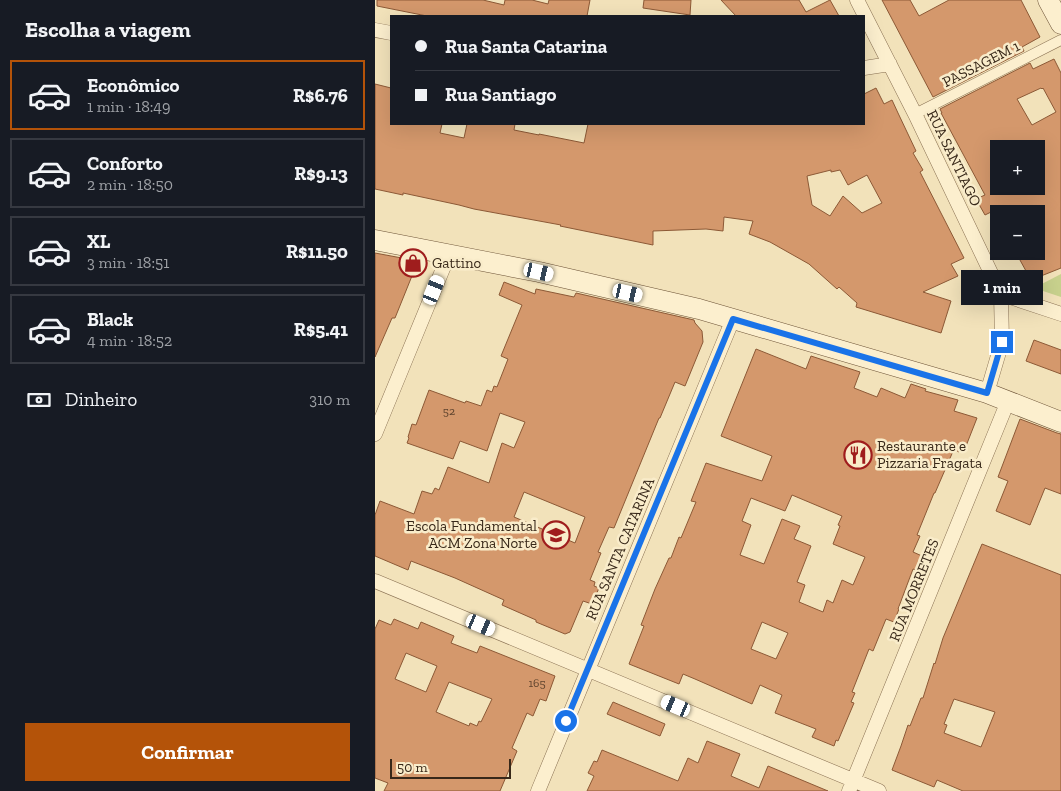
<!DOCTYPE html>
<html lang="pt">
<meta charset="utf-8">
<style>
body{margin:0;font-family:"Zilla Slab",serif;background:#242831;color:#f1f3f6;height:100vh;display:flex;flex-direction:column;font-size:19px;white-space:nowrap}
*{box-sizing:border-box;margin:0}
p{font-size:16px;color:#9ea1a6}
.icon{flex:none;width:28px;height:28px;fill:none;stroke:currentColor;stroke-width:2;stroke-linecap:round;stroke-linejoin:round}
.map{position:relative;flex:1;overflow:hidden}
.side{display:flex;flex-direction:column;background:#171b24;width:375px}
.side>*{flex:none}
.hud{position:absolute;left:15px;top:15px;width:475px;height:110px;border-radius:0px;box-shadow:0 5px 20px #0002;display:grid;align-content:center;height:110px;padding:0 25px;background:#171b24}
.buttons{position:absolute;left:615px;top:140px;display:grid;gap:10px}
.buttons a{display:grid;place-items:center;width:55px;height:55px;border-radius:0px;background:#171b24;box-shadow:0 5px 20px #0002;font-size:25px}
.scale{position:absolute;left:15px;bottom:12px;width:121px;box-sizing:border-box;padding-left:5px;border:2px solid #382819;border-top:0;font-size:14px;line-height:18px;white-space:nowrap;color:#382819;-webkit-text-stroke:4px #f9ecca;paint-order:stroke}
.end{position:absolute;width:22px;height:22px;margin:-11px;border:6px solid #1a73e8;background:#fff;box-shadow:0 0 0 2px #fff}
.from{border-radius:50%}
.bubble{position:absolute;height:35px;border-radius:0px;background:#171b24;box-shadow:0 5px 20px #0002;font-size:16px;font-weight:800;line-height:35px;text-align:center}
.car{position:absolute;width:15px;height:30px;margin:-15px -8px;border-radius:6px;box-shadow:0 0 4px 1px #0007;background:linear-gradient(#fff 24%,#345 0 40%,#fff 0 76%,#345 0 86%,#fff 0)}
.hud b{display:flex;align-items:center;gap:18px;height:48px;font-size:19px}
.hud b+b{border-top:1px solid #363941}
.hud i{width:12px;height:12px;background:#f1f3f6}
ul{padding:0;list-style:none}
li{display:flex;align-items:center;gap:15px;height:70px;margin:0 10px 8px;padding:0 15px;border:2px solid #363941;border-radius:0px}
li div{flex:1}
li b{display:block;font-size:19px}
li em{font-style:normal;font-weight:800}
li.active{border-color:#b45309}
li>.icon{width:45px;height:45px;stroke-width:1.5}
h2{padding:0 25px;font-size:22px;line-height:60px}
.pay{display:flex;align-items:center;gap:12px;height:55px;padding:0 25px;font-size:19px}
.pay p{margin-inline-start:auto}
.action{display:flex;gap:10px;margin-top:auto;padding:10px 25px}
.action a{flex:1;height:58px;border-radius:0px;background:#b45309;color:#fff;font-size:20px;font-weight:800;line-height:58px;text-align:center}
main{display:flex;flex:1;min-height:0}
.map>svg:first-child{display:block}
</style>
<main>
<section class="side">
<h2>Escolha a viagem</h2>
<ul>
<li class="active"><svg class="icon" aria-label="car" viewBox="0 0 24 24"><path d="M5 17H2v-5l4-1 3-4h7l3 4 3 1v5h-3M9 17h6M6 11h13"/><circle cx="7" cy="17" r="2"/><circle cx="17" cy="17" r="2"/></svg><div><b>Econômico</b><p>1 min · 18:49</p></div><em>R$6.76</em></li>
<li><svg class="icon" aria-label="car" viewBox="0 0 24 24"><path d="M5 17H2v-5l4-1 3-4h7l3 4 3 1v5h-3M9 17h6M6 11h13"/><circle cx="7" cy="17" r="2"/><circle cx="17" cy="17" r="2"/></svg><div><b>Conforto</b><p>2 min · 18:50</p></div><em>R$9.13</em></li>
<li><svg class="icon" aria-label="car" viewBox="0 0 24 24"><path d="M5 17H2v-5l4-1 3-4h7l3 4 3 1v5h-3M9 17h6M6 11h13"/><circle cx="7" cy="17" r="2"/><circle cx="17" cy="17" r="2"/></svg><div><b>XL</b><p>3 min · 18:51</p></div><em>R$11.50</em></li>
<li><svg class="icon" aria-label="car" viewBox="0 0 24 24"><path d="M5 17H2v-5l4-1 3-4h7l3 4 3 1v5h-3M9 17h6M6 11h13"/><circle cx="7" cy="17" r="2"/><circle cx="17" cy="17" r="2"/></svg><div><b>Black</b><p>4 min · 18:52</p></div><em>R$5.41</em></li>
</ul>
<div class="pay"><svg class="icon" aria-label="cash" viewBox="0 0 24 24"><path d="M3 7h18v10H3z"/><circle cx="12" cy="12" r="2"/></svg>Dinheiro<p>310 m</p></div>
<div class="action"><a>Confirmar</a></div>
</section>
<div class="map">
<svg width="686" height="791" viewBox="0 0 686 791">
<rect width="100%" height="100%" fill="#f2e2ba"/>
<!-- green -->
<path fill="#c8d18d" d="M 686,274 L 686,297 L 659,288 Z"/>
<!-- building -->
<path fill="#d4986c" stroke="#8c5936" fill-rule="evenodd" d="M 2,0 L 108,0 L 129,5 L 130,0 L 157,0 L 173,4 L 174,0 L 215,0 L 212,16 L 52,16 L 2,6 Z
M 269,0 L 316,0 L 315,15 L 268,8 Z
M 346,0 L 424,0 L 431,12 L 455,0 L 464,16 L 361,16 Z
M 507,0 L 535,0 L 544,16 L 574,0 L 646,0 L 665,37 L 647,47 L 649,51 L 558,97 Z
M 679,59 L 686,73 L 686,268 L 656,280 L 640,251 L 661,251 L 661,214 L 620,214 L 618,211 L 610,215 L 601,199 L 610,195 L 566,113 L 567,113 L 565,109 L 655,63 L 658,69 ZM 666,88 L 667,89 L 668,88 L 681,112 L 657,125 L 642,99 ZM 624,149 L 661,149 L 661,186 L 624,186 Z
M 0,84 L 16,88 L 16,124 L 67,124 L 65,133 L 89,138 L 92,124 L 140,124 L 139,130 L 164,135 L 164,134 L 209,143 L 213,124 L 489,124 L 489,94 L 501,88 L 509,104 L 517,100 L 523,113 L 541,151 L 538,153 L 548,170 L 545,172 L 589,258 L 576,264 L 583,276 L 548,292 L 576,301 L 566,333 L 481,307 L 482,303 L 464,287 L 462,289 L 434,264 L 395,242 L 374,234 L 378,221 L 349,217 L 348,231 L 331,229 L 278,231 L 278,245 L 185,226 L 186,225 L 99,209 L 84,205 L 28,193 L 28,195 L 0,189 ZM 456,170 L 456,172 L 465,170 L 473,185 L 492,175 L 507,203 L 487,213 L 468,196 L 455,216 L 437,205 L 432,176 Z
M 0,253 L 43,261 L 20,318 L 17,318 L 0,357 Z
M 129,282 L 160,294 L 161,289 L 199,297 L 201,293 L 319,320 L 320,323 L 327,331 L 328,342 L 310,386 L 300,382 L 285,418 L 284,418 L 239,528 L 234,527 L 223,552 L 226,553 L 215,580 L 220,582 L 219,586 L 224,588 L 217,604 L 208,601 L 195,632 L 190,634 L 161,622 L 161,620 L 127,605 L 129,600 L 80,578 L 36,561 L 33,570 L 0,556 L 0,515 L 5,501 L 39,514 L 47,491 L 57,494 L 60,488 L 64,490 L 73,467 L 114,483 L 127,443 L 139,448 L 150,422 L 125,413 L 112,451 L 85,441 L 78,459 L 32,443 L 34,438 L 33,437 L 37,424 L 41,425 L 54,390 L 90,403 L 91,401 L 106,406 L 112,390 L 117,392 L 119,386 L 122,387 L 133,359 L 126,356 L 147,305 L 124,295 ZM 149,492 L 210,517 L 200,543 L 139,517 Z
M 659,340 L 686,350 L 686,374 L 651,361 Z
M 381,349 L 431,369 L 436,356 L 485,372 L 479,388 L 502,397 L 506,388 L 530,398 L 536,384 L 551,389 L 550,391 L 583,400 L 579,411 L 602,418 L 591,446 L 587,445 L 584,452 L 579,449 L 560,493 L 559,493 L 542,535 L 545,536 L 538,552 L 547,556 L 541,570 L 538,569 L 523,609 L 524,609 L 519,622 L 511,619 L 498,651 L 494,649 L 477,692 L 480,693 L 476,702 L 479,703 L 463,741 L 461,740 L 459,746 L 437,737 L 441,729 L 400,713 L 407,695 L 385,685 L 377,704 L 320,679 L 308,674 L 304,684 L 254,664 L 269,626 L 266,625 L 280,589 L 294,558 L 296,558 L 304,537 L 306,538 L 321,502 L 316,501 L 331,463 L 387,481 L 397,456 L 346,436 ZM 417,495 L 467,516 L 463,525 L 465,526 L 458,544 L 490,557 L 478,585 L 467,580 L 458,603 L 452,600 L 448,612 L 424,602 L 430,585 L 422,582 L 436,546 L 419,539 L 425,526 L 407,519 L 389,564 L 365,555 L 376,525 L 367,521 L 376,498 L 410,511 ZM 387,622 L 413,633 L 401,659 L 376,649 Z
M 645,419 L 682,433 L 686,434 L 686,494 L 670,488 L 655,525 L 621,511 L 633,481 L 623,477 Z
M 607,544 L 686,575 L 686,791 L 588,791 L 562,780 L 559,787 L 517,770 L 526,746 L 533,725 L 535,726 L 546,698 L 548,698 L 559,663 L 560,664 L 568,638 ZM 579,699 L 620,712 L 606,747 L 569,733 L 572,725 L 569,724 Z
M 19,619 L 43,629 L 46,622 L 79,636 L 76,643 L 102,653 L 105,646 L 180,676 L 171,701 L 165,699 L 158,716 L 152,713 L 137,748 L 142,751 L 125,791 L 9,791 L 13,783 L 0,778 L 0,629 L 4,620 L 16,625 ZM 31,653 L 62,666 L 51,692 L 20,679 ZM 74,682 L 117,699 L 106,722 L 104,721 L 102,726 L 95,723 L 94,726 L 61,712 Z
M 238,702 L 290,724 L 285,736 L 232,714 Z
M 332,741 L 365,754 L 356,776 L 384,788 L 393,766 L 453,791 L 212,791 L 219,776 L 213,773 L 219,761 L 222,762 L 227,750 L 303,781 L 313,758 L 323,763 Z"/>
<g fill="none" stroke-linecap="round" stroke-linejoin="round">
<!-- pedestrian casing -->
<g stroke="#8a7153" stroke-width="11">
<path id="pedestrian" d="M 540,114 L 686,40"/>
</g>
<!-- minor casing -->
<g stroke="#8a7153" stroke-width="15">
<path id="minor" d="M 482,0 L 540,114 L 626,294 L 627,342 L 612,393
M 0,30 L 16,33
M 489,68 L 515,64
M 626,294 L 686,314
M 0,434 L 74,254
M 0,581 L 504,791
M 163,791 L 358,319
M 474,791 L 633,401"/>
</g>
<!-- secondary casing -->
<g stroke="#6c5236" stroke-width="21">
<path id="secondary" d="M 673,0 L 686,24
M 0,240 L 164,272 L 324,309 L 612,393 L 686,422"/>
</g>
<!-- pedestrian -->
<use href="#pedestrian" stroke="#fcefce" stroke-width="10"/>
<!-- minor -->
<use href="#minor" stroke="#fcefce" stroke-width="14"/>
<!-- secondary -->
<use href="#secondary" stroke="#fcefce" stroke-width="20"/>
</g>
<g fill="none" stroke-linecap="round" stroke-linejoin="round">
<!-- route -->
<path stroke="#1a73e8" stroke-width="6" d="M 191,721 L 358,319 L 612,393 L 627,342"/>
</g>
<!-- icons -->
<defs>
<g id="shop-ring" transform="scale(1.4375)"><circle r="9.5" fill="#f9ecca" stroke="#9f1d1d" stroke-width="1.5"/><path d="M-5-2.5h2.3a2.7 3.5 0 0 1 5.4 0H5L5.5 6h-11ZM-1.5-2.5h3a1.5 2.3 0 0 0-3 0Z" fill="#9f1d1d"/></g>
<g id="restaurant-ring" transform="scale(1.4375)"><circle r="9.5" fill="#f9ecca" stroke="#9f1d1d" stroke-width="1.5"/><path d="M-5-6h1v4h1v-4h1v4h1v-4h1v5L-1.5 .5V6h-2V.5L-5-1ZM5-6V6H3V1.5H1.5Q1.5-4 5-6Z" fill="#9f1d1d"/></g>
<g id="school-ring" transform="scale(1.4375)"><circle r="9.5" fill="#f9ecca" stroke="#9f1d1d" stroke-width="1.5"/><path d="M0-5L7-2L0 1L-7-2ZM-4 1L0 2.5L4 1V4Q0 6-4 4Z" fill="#9f1d1d"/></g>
</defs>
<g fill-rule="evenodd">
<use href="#shop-ring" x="38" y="263"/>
<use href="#restaurant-ring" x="483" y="455"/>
<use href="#school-ring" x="181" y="535"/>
</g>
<g text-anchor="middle" stroke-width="5" stroke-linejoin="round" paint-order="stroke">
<!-- number labels -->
<g font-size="12" fill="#5f442e">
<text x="74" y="415">52</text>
<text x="162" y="687">165</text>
</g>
<!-- street labels -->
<g font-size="15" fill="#382819" stroke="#f9ecca">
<text transform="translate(606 64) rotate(-27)" y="5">PASSAGEM 1</text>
<text transform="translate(579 158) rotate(64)" y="5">RUA SANTIAGO</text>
<text transform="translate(245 549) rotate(-67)" y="5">RUA SANTA CATARINA</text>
<text transform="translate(539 590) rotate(-68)" y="5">RUA MORRETES</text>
</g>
<!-- poi labels -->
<g font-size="15" fill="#382819" stroke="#f9ecca" text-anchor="start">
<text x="57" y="268">Gattino</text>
<text x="502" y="451">Restaurante e<tspan x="502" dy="17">Pizzaria Fragata</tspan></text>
<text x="162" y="531" text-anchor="end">Escola Fundamental<tspan x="162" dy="17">ACM Zona Norte</tspan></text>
</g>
</g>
</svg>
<div class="buttons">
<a>+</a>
<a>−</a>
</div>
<div class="scale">50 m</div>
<i class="end from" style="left:191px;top:721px"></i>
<i class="end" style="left:627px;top:342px"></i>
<div class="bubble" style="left:586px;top:270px;width:82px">1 min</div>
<i class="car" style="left:164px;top:272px;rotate:103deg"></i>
<i class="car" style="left:59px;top:290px;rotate:22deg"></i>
<i class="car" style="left:253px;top:293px;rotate:103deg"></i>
<i class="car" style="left:106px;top:625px;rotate:113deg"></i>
<i class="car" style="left:301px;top:706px;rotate:293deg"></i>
<div class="hud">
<b><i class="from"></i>Rua Santa Catarina</b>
<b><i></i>Rua Santiago</b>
</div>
</div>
</main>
